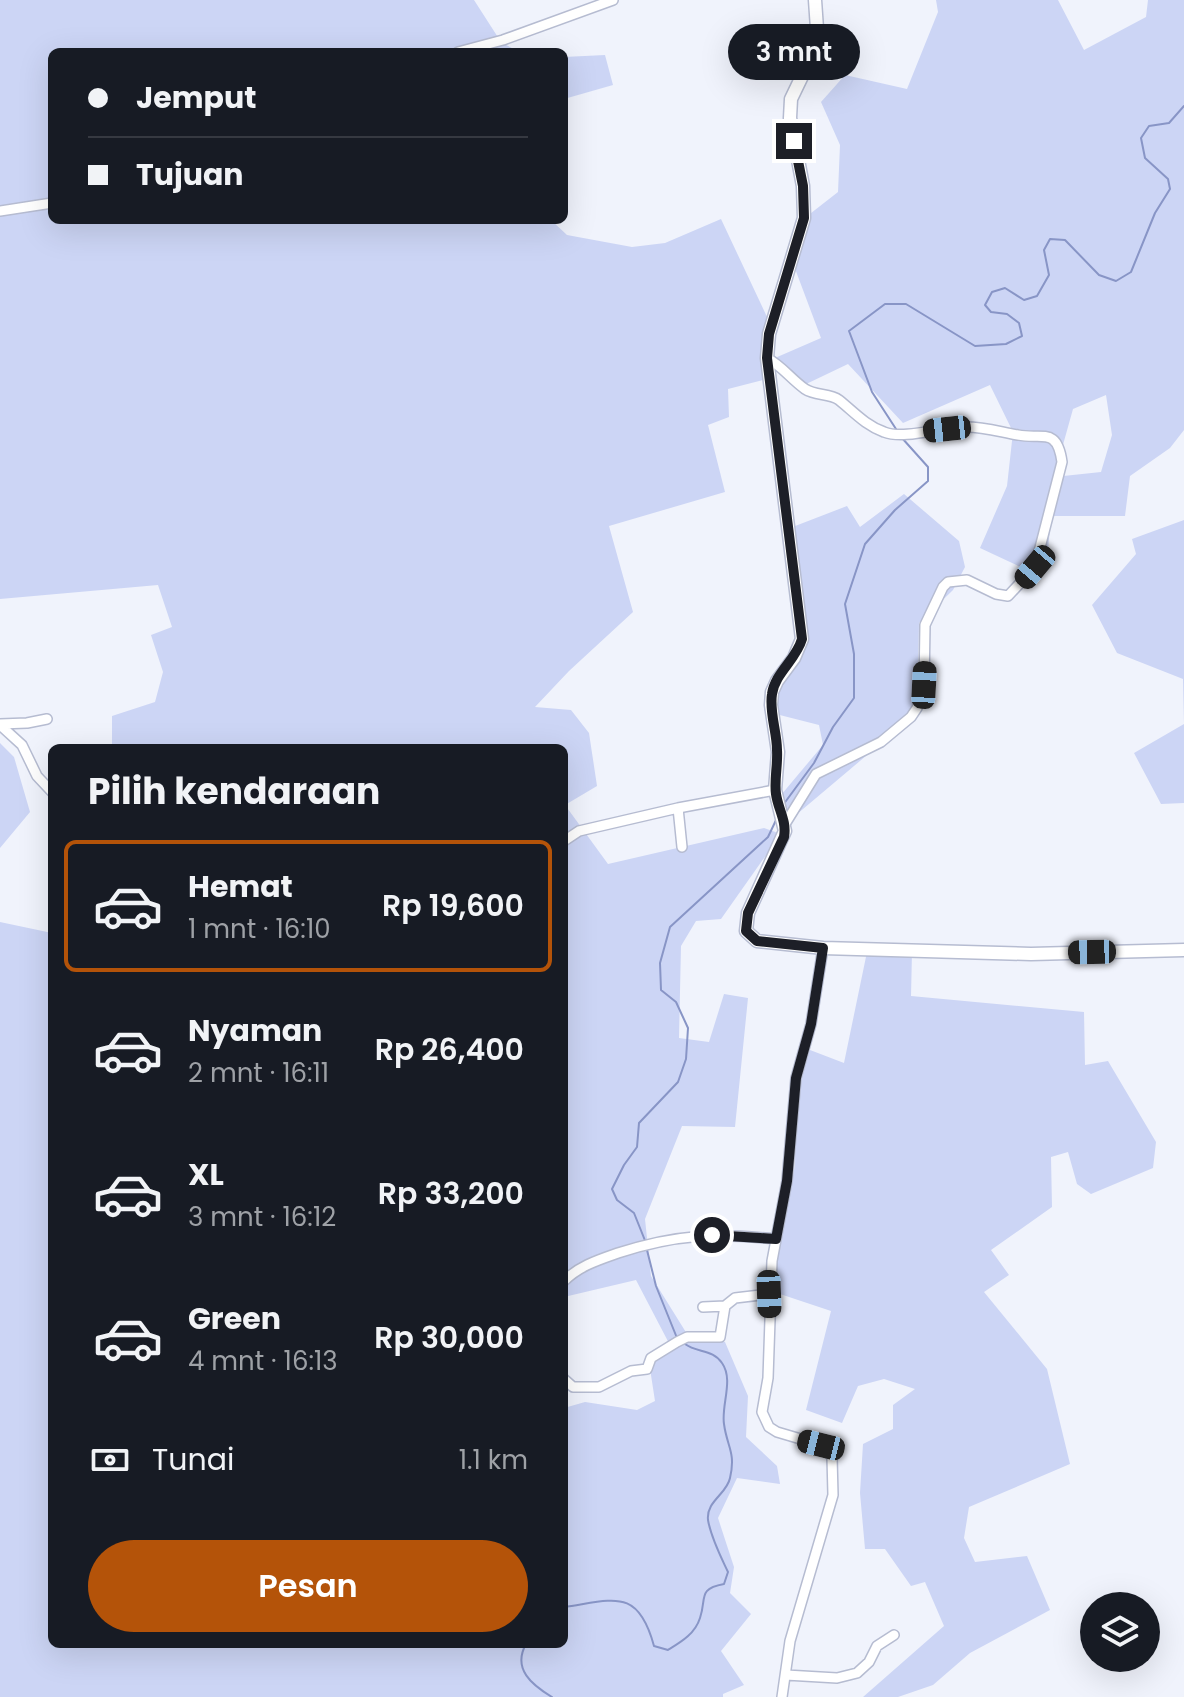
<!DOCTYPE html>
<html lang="id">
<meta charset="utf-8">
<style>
body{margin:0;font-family:Poppins,sans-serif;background:#242831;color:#f1f3f6;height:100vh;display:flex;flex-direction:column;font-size:30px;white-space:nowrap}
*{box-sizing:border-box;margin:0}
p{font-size:26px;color:#9ea1a6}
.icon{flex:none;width:44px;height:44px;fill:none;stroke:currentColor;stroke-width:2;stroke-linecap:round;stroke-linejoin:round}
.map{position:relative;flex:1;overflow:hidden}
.side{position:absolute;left:48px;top:744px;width:520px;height:904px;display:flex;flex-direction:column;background:#171b24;border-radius:12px;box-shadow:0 8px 32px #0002}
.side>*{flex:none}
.guide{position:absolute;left:48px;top:48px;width:520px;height:176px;border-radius:12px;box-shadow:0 8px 32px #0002;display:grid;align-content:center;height:176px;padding:0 40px;background:#171b24}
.fabs{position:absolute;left:1080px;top:1592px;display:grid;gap:16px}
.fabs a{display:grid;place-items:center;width:80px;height:80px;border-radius:50%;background:#171b24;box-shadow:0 8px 32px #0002;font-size:40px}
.end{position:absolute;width:36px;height:36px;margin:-18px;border:10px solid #1d1f27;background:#fff;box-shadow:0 0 0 4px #fff}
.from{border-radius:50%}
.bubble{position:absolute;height:56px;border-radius:28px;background:#171b24;box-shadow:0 8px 32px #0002;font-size:26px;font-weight:600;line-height:56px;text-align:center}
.car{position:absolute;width:24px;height:48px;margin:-24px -12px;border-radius:10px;box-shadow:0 0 6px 2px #0007;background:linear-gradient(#222 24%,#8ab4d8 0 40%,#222 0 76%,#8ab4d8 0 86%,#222 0)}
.guide b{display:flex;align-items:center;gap:28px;height:76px;font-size:30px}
.guide b+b{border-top:2px solid #363941}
.guide i{width:20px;height:20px;background:#f1f3f6}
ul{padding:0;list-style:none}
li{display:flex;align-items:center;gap:24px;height:132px;margin:0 16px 12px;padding:0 24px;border:4px solid transparent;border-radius:12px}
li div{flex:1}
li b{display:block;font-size:30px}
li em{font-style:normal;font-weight:600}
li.current{border-color:#b45309}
li>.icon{width:72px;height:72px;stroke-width:1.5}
h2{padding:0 40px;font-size:36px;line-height:96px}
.pay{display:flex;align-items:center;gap:20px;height:88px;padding:0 40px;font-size:30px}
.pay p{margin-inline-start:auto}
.button{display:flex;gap:16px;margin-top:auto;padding:16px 40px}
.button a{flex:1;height:92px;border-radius:48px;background:#b45309;color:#fff;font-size:32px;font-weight:600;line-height:92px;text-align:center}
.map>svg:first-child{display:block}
</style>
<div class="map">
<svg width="1184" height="1697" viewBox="0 0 1184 1697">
<rect width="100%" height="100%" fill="#f0f3fc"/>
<!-- green -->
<path fill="#ccd5f5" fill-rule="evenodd" d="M 0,0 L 474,0 L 501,42 L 519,52 L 52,52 L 52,220 L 551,220 L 567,235 L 632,247 L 665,243 L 721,219 L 768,319 L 768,361 L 821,338 L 791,258 L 806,217 L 838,192 L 840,145 L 821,102 L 845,75 L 907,89 L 938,12 L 936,0 L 1058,0 L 1084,50 L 1146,17 L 1148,0 L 1184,0 L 1184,430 L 1170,448 L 1130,476 L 1125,516 L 1051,516 L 1048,551 L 1029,571 L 980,548 L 1007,486 L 1013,432 L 990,385 L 903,423 L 848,364 L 802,386 L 768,362 L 767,379 L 728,389 L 729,417 L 708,425 L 725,492 L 609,526 L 633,612 L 569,671 L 535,707 L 571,710 L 589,733 L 597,786 L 565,805 L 608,864 L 764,828 L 781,834 L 721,919 L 696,921 L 681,946 L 679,1038 L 709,1042 L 724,994 L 748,998 L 735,1127 L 682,1126 L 645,1219 L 651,1276 L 692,1342 L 725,1342 L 748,1396 L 746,1437 L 777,1466 L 780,1484 L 737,1478 L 718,1518 L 734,1567 L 730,1593 L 751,1614 L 721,1651 L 744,1685 L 723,1694 L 723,1697 L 0,1697 L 0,922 L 52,933 L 52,1644 L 564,1644 L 564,1408 L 585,1402 L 637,1410 L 655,1401 L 649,1362 L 672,1349 L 636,1280 L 564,1297 L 564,748 L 112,748 L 112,716 L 155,702 L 163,672 L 151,635 L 172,627 L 158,585 L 0,599 ZM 1106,395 L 1112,435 L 1101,472 L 1054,477 L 1073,409 Z
M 605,55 L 613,85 L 564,99 L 564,57 Z
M 904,494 L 959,541 L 965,567 L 953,590 L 919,623 L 917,704 L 886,739 L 790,820 L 776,801 L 823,745 L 819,725 L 764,711 L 774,679 L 803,644 L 790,528 L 847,506 L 860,527 Z
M 1184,520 L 1184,803 L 1161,804 L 1134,753 L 1184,724 L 1183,679 L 1117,653 L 1092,605 L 1136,554 L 1132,539 Z
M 0,743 L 14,757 L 30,812 L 0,848 Z
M 867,952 L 912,952 L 911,996 L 1084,1012 L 1085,1065 L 1108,1061 L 1156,1142 L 1153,1168 L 1091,1194 L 1077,1184 L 1068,1152 L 1051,1157 L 1052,1207 L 991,1250 L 1009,1275 L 984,1292 L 1047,1369 L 1070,1464 L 969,1507 L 964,1538 L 975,1562 L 1027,1556 L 1050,1610 L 970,1653 L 933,1685 L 898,1697 L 863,1697 L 944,1626 L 925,1582 L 911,1586 L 885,1549 L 865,1549 L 860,1493 L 863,1444 L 893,1429 L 893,1405 L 915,1389 L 884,1379 L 858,1386 L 842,1423 L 806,1410 L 831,1311 L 771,1291 L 795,1165 L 796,1092 L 810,1050 L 844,1063 Z"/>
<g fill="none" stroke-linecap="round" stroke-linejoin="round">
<!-- stream -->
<path stroke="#8895c6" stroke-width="2" d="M 896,429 L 872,392 L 849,331 L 885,304 L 906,304 L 975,346 L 1006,344 L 1022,336 L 1019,323 L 1007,314 L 991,312 L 985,305 L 992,292 L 1005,288 L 1024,300 L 1037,296 L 1049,275 L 1044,250 L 1050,239 L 1065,240 L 1099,275 L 1116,281 L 1131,272 L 1155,213 L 1170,189 L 1168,179 L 1145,158 L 1141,138 L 1149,126 L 1169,123 L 1184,106
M 783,805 L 814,763 L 833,727 L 854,698 L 854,654 L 845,604 L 865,544 L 895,510 L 928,481 L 928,467 L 902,438
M 646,1243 L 634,1213 L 617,1200 L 612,1189 L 624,1165 L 637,1147 L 639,1123 L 678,1082 L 686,1059 L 688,1028 L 676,1002 L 661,990 L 660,963 L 670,927 L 768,837 L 777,818
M 647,1250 L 656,1286 L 677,1338
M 564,1607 C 614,1600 638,1587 654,1646 L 668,1650 C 681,1642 695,1634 700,1618 C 707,1598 697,1589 724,1584 L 728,1572 C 721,1557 711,1538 708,1520 C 706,1501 727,1494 730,1478 C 736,1452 727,1447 724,1424 C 721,1405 734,1380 722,1363 C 713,1349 697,1353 685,1344
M 526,1644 C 512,1669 532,1685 552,1697"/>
<!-- minor casing -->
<g stroke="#b6bcd1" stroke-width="12">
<path id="minor" d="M 458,52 L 503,40 L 613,0
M 0,211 L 52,203
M 767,358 C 782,366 791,379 805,389 C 815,396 830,393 839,400 C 854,412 865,425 884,432 C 904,440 941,427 963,427 C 982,426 1000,432 1018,435 C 1042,440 1057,426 1062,462 L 1035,567 L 1008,596 L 996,594 L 967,580 L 948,582 L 943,587 L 925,625 L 924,685 L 917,708 L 911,717 L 881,742 L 816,774 L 785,824
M 0,724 L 27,723 L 47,719
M 0,725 L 22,745 L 37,776 L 52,792
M 678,808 L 682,847
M 564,841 L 579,831 L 678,808 L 775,790
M 564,1281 C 579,1266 598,1260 618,1253 C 677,1234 715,1233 776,1239
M 703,1307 L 725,1306 L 735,1298 L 769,1294
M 564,1379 L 573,1387 L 599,1387 L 631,1371 L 647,1369 L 651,1358 L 677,1342 L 687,1337 L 720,1337 L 725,1306
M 786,1675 L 837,1678 L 857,1673 L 869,1662 L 877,1646 L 894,1635
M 782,1697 L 790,1641 L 833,1495 L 832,1457 L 821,1445 L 777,1432 L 769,1427 L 762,1412 L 768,1378 L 772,1261 L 787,1181 L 796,1078 L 811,1024 L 823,948"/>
</g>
<!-- secondary casing -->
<g stroke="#b6bcd1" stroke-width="15">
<path id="secondary" d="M 815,0 L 818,43 L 791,99 L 790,118 L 803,186 L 804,218 L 769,334 L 767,358 L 802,639 L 794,658 L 777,681 L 772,692 L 771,705 L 778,752 L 775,790 L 785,831 L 748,913 L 746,931 L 757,941 L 823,948 L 1031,954 L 1184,950"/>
</g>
<!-- minor -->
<use href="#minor" stroke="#fff" stroke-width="9"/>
<!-- secondary -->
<use href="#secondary" stroke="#fff" stroke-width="12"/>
</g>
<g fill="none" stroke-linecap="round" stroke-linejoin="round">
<!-- route -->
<path stroke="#1d1f27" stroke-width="10" d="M 712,1235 L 776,1239 L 787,1181 L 796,1078 L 811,1024 L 823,948 L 757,941 L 746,931 L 748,913 L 784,837 C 787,821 778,809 776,794 C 774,780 778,765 777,750 C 777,732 769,712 772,694 C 775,673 796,660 802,639 L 767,358 L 769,334 L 804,218 L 803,186 L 794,141"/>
</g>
</svg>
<div class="fabs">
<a><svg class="icon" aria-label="layers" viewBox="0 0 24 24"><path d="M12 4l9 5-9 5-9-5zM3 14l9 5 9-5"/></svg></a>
</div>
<i class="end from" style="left:712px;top:1235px"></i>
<i class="end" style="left:794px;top:141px"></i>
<div class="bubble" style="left:728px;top:24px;width:132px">3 mnt</div>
<i class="car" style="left:947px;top:429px;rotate:264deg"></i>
<i class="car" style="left:1035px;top:567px;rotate:220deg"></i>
<i class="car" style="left:924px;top:685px;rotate:3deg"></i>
<i class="car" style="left:1092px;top:952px;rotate:269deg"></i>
<i class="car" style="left:769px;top:1294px;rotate:178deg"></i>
<i class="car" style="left:821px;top:1445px;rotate:284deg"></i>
<div class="guide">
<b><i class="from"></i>Jemput</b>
<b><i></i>Tujuan</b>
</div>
<section class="side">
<h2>Pilih kendaraan</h2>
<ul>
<li class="current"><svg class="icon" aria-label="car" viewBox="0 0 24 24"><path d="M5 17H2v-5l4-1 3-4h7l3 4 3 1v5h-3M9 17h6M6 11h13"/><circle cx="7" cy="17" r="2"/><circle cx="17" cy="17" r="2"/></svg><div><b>Hemat</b><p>1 mnt · 16:10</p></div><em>Rp 19,600</em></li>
<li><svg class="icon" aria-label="car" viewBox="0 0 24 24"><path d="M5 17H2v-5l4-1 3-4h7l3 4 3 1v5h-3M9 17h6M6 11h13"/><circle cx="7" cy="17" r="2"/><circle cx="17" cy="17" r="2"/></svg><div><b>Nyaman</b><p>2 mnt · 16:11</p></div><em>Rp 26,400</em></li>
<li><svg class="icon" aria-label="car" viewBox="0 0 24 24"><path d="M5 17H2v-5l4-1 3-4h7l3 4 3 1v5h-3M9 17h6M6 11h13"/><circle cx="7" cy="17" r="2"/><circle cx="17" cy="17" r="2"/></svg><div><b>XL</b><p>3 mnt · 16:12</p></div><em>Rp 33,200</em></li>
<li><svg class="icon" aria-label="car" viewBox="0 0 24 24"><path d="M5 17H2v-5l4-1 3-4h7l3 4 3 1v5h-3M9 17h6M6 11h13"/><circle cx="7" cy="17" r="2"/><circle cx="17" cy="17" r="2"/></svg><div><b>Green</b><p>4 mnt · 16:13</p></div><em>Rp 30,000</em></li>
</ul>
<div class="pay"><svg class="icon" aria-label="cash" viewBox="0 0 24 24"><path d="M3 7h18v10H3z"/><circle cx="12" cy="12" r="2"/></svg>Tunai<p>1.1 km</p></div>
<div class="button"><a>Pesan</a></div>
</section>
</div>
